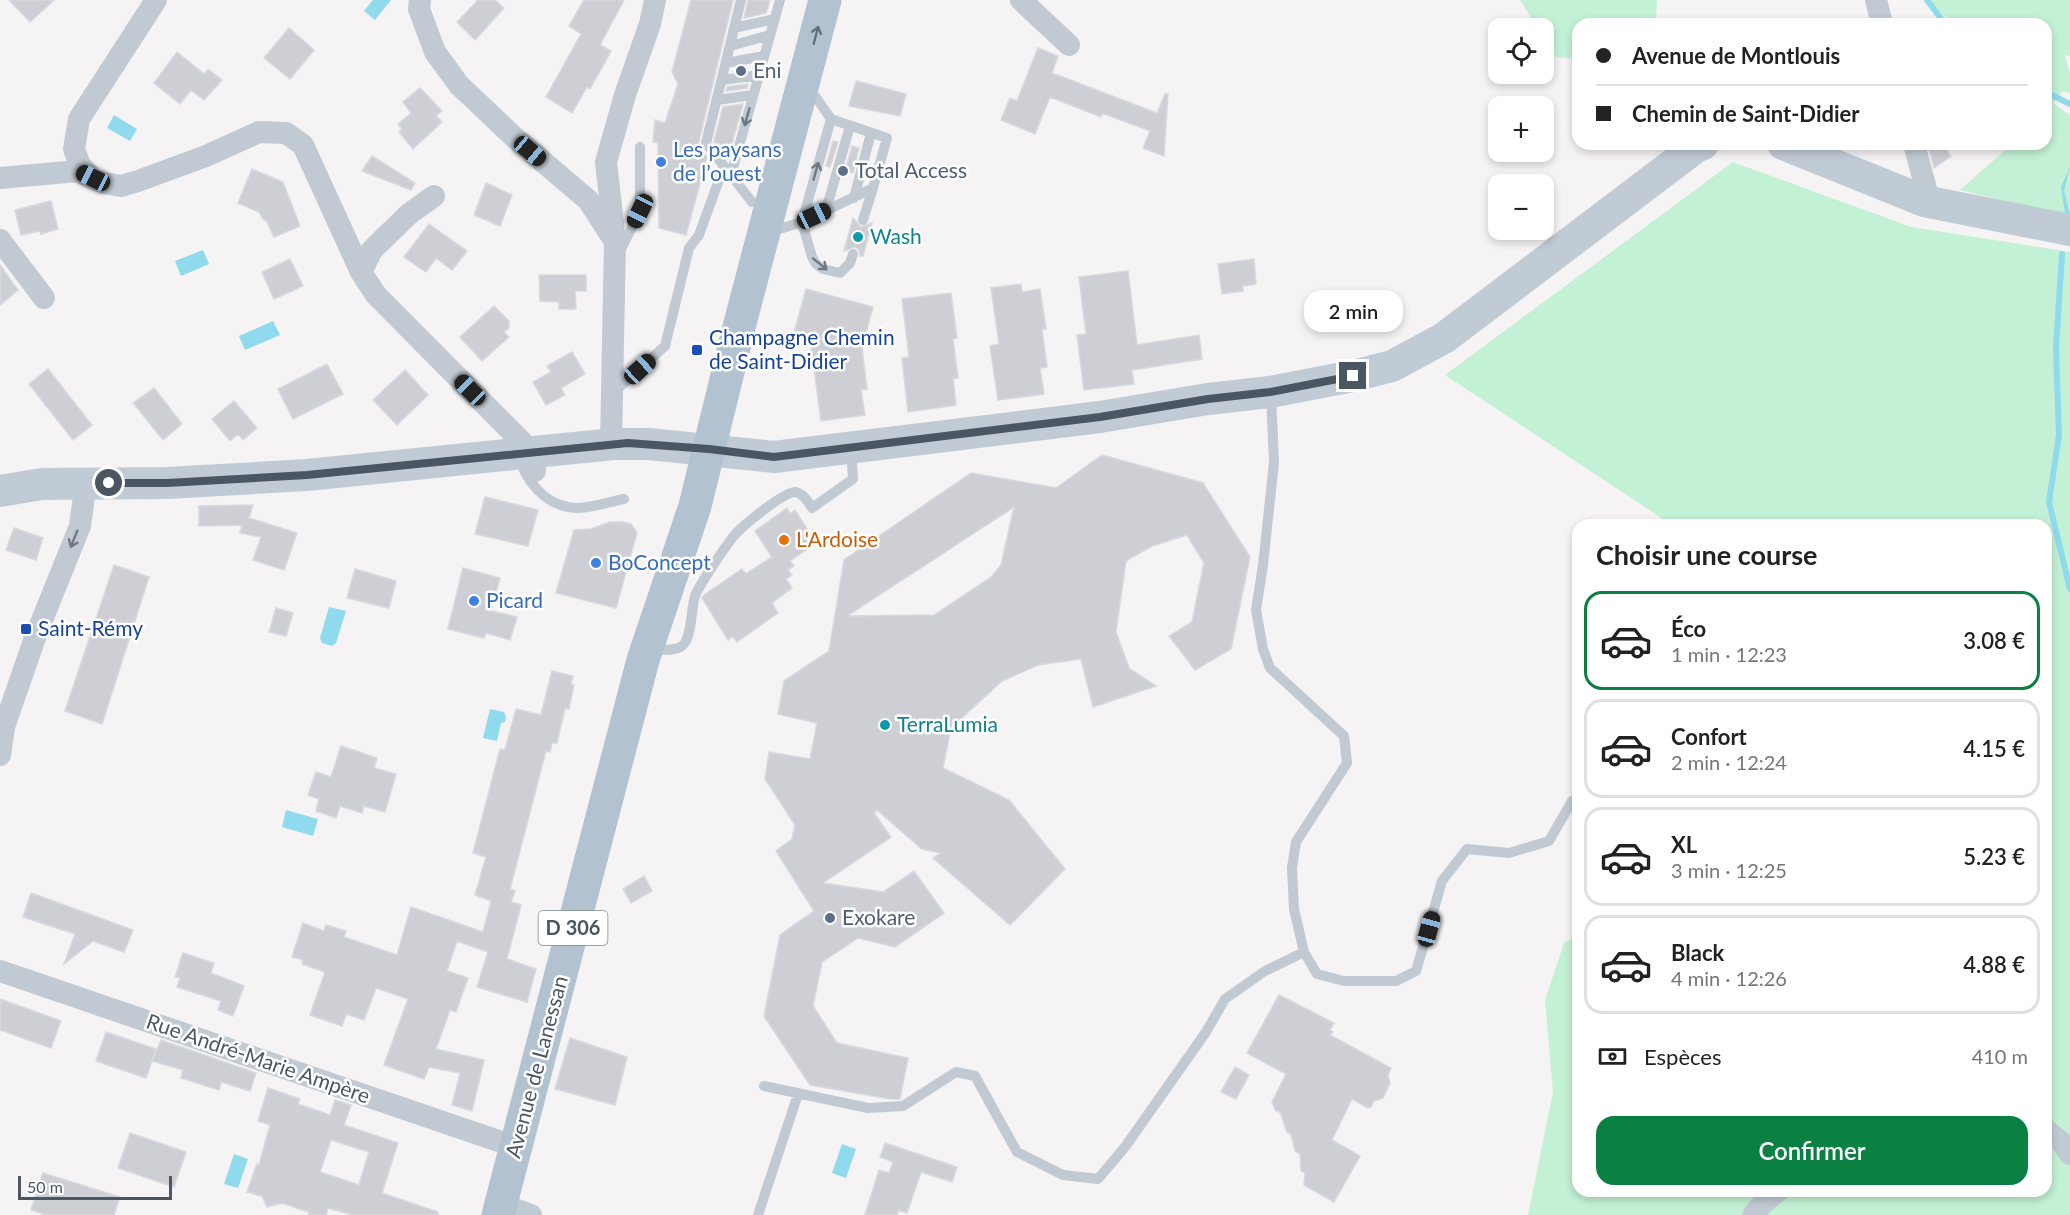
<!DOCTYPE html>
<html lang="fr">
<meta charset="utf-8">
<style>
body{margin:0;font-family:Lato,sans-serif;background:#f2f2f2;color:#222;height:100vh;display:flex;flex-direction:column;font-size:22px;white-space:nowrap}
*{box-sizing:border-box;margin:0}
p{font-size:20px;color:#767676}
.icon{flex:none;width:33px;height:33px;fill:none;stroke:currentColor;stroke-width:2;stroke-linecap:round;stroke-linejoin:round}
.map{position:relative;flex:1;overflow:hidden}
.drawer{position:absolute;left:1572px;top:519px;width:480px;height:678px;display:flex;flex-direction:column;background:#fff;border-radius:18px;box-shadow:0 3px 9px #0003}
.drawer>*{flex:none}
.banner{position:absolute;left:1572px;top:18px;width:480px;height:132px;border-radius:18px;box-shadow:0 3px 9px #0003;display:grid;align-content:center;height:132px;padding:0 24px;background:#fff}
.fabs{position:absolute;left:1488px;top:18px;display:grid;gap:12px}
.fabs a{display:grid;place-items:center;width:66px;height:66px;border-radius:12px;background:#fff;box-shadow:0 3px 9px #0003;font-size:30px}
.scale{position:absolute;left:18px;bottom:15px;width:154px;box-sizing:border-box;padding-left:6px;border:3px solid #4a5661;border-top:0;font-size:16px;line-height:21px;white-space:nowrap;color:#4a5661;-webkit-text-stroke:4px #fff;paint-order:stroke}
.end{position:absolute;width:27px;height:27px;margin:-14px;border:8px solid #4a5661;background:#fff;box-shadow:0 0 0 3px #fff}
.from{border-radius:50%}
.bubble{position:absolute;height:42px;border-radius:18px;background:#fff;box-shadow:0 3px 9px #0003;font-size:20px;font-weight:600;line-height:42px;text-align:center}
.car{position:absolute;width:18px;height:36px;margin:-18px -9px;border-radius:8px;box-shadow:0 0 4px 2px #0007;background:linear-gradient(#222 24%,#8ab4d8 0 40%,#222 0 76%,#8ab4d8 0 86%,#222 0)}
.banner b{display:flex;align-items:center;gap:21px;height:57px;font-size:22px}
.banner b+b{border-top:2px solid #e0e0e0}
.banner i{width:15px;height:15px;background:#222}
ul{padding:0;list-style:none}
li{display:flex;align-items:center;gap:18px;height:99px;margin:0 12px 9px;padding:0 12px;border:3px solid #e0e0e0;border-radius:18px}
li div{flex:1}
li b{display:block;font-size:22px}
li em{font-style:normal;font-weight:600}
li.on{border-color:#0b8043}
li>.icon{width:54px;height:54px;stroke-width:1.5}
h2{padding:0 24px;font-size:27px;line-height:72px}
.pay{display:flex;align-items:center;gap:15px;height:66px;padding:0 24px;font-size:22px}
.pay p{margin-inline-start:auto}
.primary-button{display:flex;gap:12px;margin-top:auto;padding:12px 24px}
.primary-button a{flex:1;height:69px;border-radius:18px;background:#0b8043;color:#fff;font-size:24px;font-weight:600;line-height:69px;text-align:center}
.map>svg:first-child{display:block}
</style>
<div class="map">
<svg width="2070" height="1215" viewBox="0 0 2070 1215">
<rect width="100%" height="100%" fill="#f5f3f3"/>
<!-- green -->
<path fill="#c3f1d5" d="M 1520,0 L 1657,0 L 1656,18 L 1653,24 L 1578,24 L 1578,59 L 1556,57 L 1544,37 L 1544,28 L 1538,28 Z
M 1927,0 L 2070,0 L 2070,56 L 2065,55 L 2070,74 L 2070,93 L 2063,91 L 2053,103 L 2070,115 L 2070,217 L 1960,190 L 2012,144 L 2046,144 L 2046,24 L 1953,24 Z
M 1733,162 L 1911,227 L 2070,252 L 2070,1215 L 1528,1215 L 1553,1092 L 1545,1000 L 1564,943 L 1578,935 L 1578,1191 L 2046,1191 L 2046,525 L 1663,525 L 1660,517 L 1445,375 Z"/>
<!-- water -->
<path fill="#90daee" d="M 373,0 L 391,0 L 375,20 L 364,11 Z
M 114,115 L 137,129 L 130,141 L 107,128 Z
M 2070,167 L 2064,191 L 2070,214 L 2065,213 L 2061,187 Z
M 203,250 L 209,264 L 181,276 L 175,261 Z
M 273,321 L 280,335 L 245,350 L 239,336 Z
M 329,607 L 346,611 L 336,643 L 332,646 L 322,643 L 320,638 Z
M 490,709 L 504,712 L 506,717 L 505,722 L 501,723 L 497,741 L 483,738 Z
M 286,810 L 318,819 L 313,836 L 282,827 Z
M 842,1144 L 856,1149 L 846,1178 L 832,1173 Z
M 234,1154 L 248,1159 L 238,1188 L 224,1184 Z"/>
<g fill="none" stroke-linecap="round" stroke-linejoin="round">
<!-- stream -->
<path stroke="#90daee" stroke-width="6" d="M 1927,0 L 1945,24
M 2046,92 L 2070,104
M 2062,254 L 2056,348 L 2059,435 L 2049,502 L 2070,589"/>
</g>
<!-- building -->
<path fill="#cdcfd5" stroke="#d7d9de" stroke-width="1.5" fill-rule="evenodd" d="M 9,0 L 54,0 L 30,22 Z
M 478,0 L 495,0 L 504,8 L 475,40 L 457,22 Z
M 584,0 L 624,0 L 600,45 L 611,51 L 590,89 L 587,87 L 572,113 L 546,97 L 581,34 L 569,26 Z
M 691,0 L 733,0 L 699,141 L 700,147 L 707,157 L 686,235 L 659,228 L 658,143 L 653,142 L 655,120 L 665,123 L 678,84 L 672,72 Z
M 748,0 L 770,0 L 766,13 L 744,18 Z
M 289,28 L 314,50 L 290,79 L 264,58 Z
M 1038,48 L 1058,56 L 1052,73 L 1157,113 L 1165,94 L 1168,94 L 1164,156 L 1143,148 L 1150,131 L 1102,113 L 1101,117 L 1050,97 L 1035,134 L 1001,120 L 1010,98 L 1017,101 Z
M 177,52 L 204,74 L 208,69 L 222,80 L 204,100 L 191,90 L 180,104 L 154,83 Z
M 856,81 L 906,94 L 900,116 L 849,106 Z
M 748,84 L 747,88 L 726,91 L 727,87 Z
M 420,88 L 442,111 L 436,116 L 442,122 L 413,149 L 399,132 L 402,129 L 398,124 L 411,113 L 403,102 Z
M 743,104 L 731,147 L 715,143 L 714,141 L 723,107 Z
M 833,141 L 838,142 L 830,167 L 826,166 Z
M 1928,144 L 1942,144 L 1951,156 L 1934,168 Z
M 852,146 L 859,148 L 853,173 L 845,171 Z
M 372,156 L 415,183 L 411,190 L 362,171 Z
M 252,169 L 283,182 L 300,226 L 274,237 L 267,222 L 263,219 L 259,212 L 238,203 Z
M 486,183 L 512,195 L 500,226 L 474,215 Z
M 51,201 L 58,229 L 41,234 L 40,231 L 21,235 L 15,210 Z
M 853,218 L 861,227 L 872,223 L 863,256 L 860,256 L 859,250 L 855,247 L 844,251 Z
M 429,224 L 467,251 L 452,270 L 436,258 L 426,272 L 404,257 Z
M 290,259 L 303,286 L 274,299 L 262,272 Z
M 1254,259 L 1256,284 L 1243,286 L 1243,291 L 1222,294 L 1218,264 Z
M 0,265 L 18,290 L 0,305 Z
M 1128,271 L 1137,345 L 1199,335 L 1202,359 L 1132,370 L 1134,384 L 1084,390 L 1077,335 L 1086,334 L 1079,277 Z
M 539,275 L 586,275 L 586,291 L 575,291 L 576,309 L 559,309 L 559,302 L 540,301 Z
M 1021,284 L 1022,292 L 1040,289 L 1046,329 L 1042,329 L 1047,367 L 1040,368 L 1044,394 L 998,400 L 990,346 L 999,344 L 991,288 Z
M 806,289 L 873,307 L 862,348 L 867,389 L 861,390 L 865,415 L 821,421 L 811,346 L 792,340 Z
M 951,293 L 957,338 L 953,339 L 958,378 L 953,378 L 956,405 L 908,412 L 902,358 L 909,357 L 902,299 Z
M 494,306 L 509,321 L 509,328 L 504,332 L 509,337 L 482,361 L 460,337 Z
M 572,352 L 585,374 L 561,388 L 565,395 L 546,405 L 533,382 L 551,372 L 547,366 Z
M 327,364 L 343,394 L 293,419 L 278,389 Z
M 48,369 L 92,425 L 73,440 L 29,384 Z
M 405,370 L 428,395 L 397,425 L 373,400 Z
M 154,388 L 182,424 L 163,440 L 133,403 Z
M 234,401 L 257,428 L 243,440 L 238,434 L 230,441 L 212,419 Z
M 1102,455 L 1203,483 L 1250,557 L 1231,649 L 1195,670 L 1169,636 L 1192,622 L 1204,563 L 1187,535 L 1152,546 L 1126,561 L 1116,632 L 1129,668 L 1156,686 L 1093,707 L 1081,659 L 1038,665 L 1002,681 L 951,728 L 943,768 L 1009,800 L 1065,869 L 1010,925 L 933,858 L 941,853 L 922,849 L 877,810 L 874,813 L 891,837 L 823,883 L 883,892 L 914,871 L 944,913 L 895,947 L 858,938 L 822,962 L 813,1006 L 837,1043 L 908,1058 L 900,1099 L 890,1099 L 810,1085 L 764,1016 L 780,935 L 814,911 L 776,851 L 792,839 L 795,825 L 765,779 L 769,752 L 810,759 L 817,723 L 778,714 L 784,681 L 829,651 L 844,560 L 971,473 L 1056,488 ZM 1014,507 L 1001,565 L 991,577 L 934,615 L 847,616 Z
M 485,497 L 538,510 L 528,546 L 475,534 Z
M 253,505 L 249,518 L 297,533 L 284,570 L 253,560 L 261,537 L 240,533 L 242,525 L 199,526 L 199,506 Z
M 787,508 L 790,514 L 795,510 L 816,543 L 790,561 L 794,566 L 788,570 L 792,575 L 786,579 L 792,588 L 772,603 L 778,613 L 737,642 L 733,636 L 728,640 L 702,598 L 704,595 L 742,569 L 746,574 L 772,557 L 755,531 Z
M 610,522 L 623,522 L 631,524 L 637,533 L 616,608 L 556,593 L 574,530 L 591,529 Z
M 14,528 L 43,538 L 36,560 L 6,550 Z
M 114,565 L 149,577 L 102,724 L 65,711 Z
M 463,568 L 500,578 L 491,611 L 517,617 L 510,640 L 486,633 L 484,638 L 448,629 Z
M 355,569 L 396,581 L 389,608 L 347,598 Z
M 276,608 L 293,613 L 286,636 L 269,632 Z
M 552,671 L 573,676 L 571,684 L 574,685 L 569,709 L 565,708 L 557,743 L 552,743 L 550,752 L 546,751 L 510,889 L 515,891 L 511,902 L 521,905 L 507,959 L 536,969 L 527,1002 L 477,987 L 488,952 L 457,941 L 447,971 L 468,978 L 456,1012 L 450,1010 L 436,1049 L 484,1060 L 472,1111 L 452,1105 L 460,1073 L 429,1067 L 424,1079 L 384,1065 L 408,999 L 376,988 L 364,1020 L 346,1014 L 342,1026 L 310,1015 L 325,972 L 302,964 L 303,960 L 292,957 L 303,923 L 324,931 L 326,925 L 346,931 L 344,937 L 397,955 L 411,907 L 483,932 L 491,901 L 475,895 L 486,857 L 473,853 L 500,749 L 505,750 L 516,709 L 541,715 Z
M 341,746 L 377,758 L 374,768 L 396,774 L 385,812 L 364,806 L 362,813 L 340,806 L 336,818 L 316,811 L 319,799 L 308,795 L 316,772 L 331,777 Z
M 644,876 L 652,891 L 631,903 L 623,889 Z
M 31,893 L 133,930 L 124,952 L 93,941 L 64,964 L 75,934 L 23,917 Z
M 183,953 L 214,963 L 211,973 L 244,986 L 233,1016 L 218,1010 L 221,1001 L 177,987 L 180,978 L 175,977 Z
M 1279,995 L 1334,1023 L 1330,1030 L 1333,1032 L 1330,1035 L 1391,1068 L 1388,1075 L 1390,1083 L 1383,1098 L 1374,1101 L 1371,1107 L 1368,1108 L 1352,1099 L 1332,1140 L 1360,1156 L 1334,1202 L 1304,1185 L 1305,1173 L 1301,1171 L 1300,1154 L 1295,1151 L 1291,1134 L 1287,1132 L 1280,1112 L 1276,1111 L 1272,1102 L 1286,1074 L 1247,1053 Z
M 0,999 L 61,1021 L 51,1048 L 0,1030 Z
M 106,1032 L 156,1049 L 146,1078 L 96,1061 Z
M 570,1038 L 627,1057 L 615,1105 L 555,1089 Z
M 161,1040 L 256,1073 L 250,1091 L 221,1082 L 219,1090 L 181,1078 L 183,1070 L 152,1061 Z
M 1235,1067 L 1249,1075 L 1236,1099 L 1221,1092 Z
M 268,1088 L 300,1099 L 298,1104 L 330,1115 L 335,1100 L 351,1105 L 344,1125 L 398,1143 L 382,1193 L 438,1212 L 438,1215 L 353,1215 L 328,1208 L 326,1215 L 308,1215 L 309,1212 L 282,1203 L 267,1207 L 262,1196 L 247,1192 L 257,1164 L 259,1165 L 270,1125 L 258,1121 ZM 331,1140 L 369,1152 L 359,1185 L 320,1172 Z
M 130,1133 L 186,1152 L 174,1187 L 118,1168 Z
M 885,1143 L 957,1167 L 952,1182 L 921,1172 L 907,1213 L 898,1210 L 897,1215 L 865,1215 L 879,1170 L 889,1173 L 893,1162 L 880,1157 Z
M 43,1173 L 120,1197 L 114,1215 L 46,1215 L 31,1210 Z"/>
<g fill="none" stroke-linecap="round" stroke-linejoin="round">
<!-- lane -->
<path stroke="#c1cad2" stroke-width="10" d="M 741,0 L 706,143 L 752,202
M 734,28 L 775,19
M 730,46 L 770,35
M 726,63 L 764,56
M 722,80 L 759,75
M 717,100 L 753,95
M 831,119 L 802,222 L 812,257 L 816,264 L 823,269 L 840,273 L 850,263 L 853,254
M 731,175 L 780,0
M 854,198 L 871,133
M 826,210 L 850,126
M 863,220 L 873,188
M 770,232 L 802,222 L 873,188 L 887,138 L 831,119 L 808,86
M 620,251 L 640,211 L 640,147
M 613,393 L 665,346 L 689,248 L 699,235 L 724,166
M 1271,395 L 1274,462 L 1263,565 L 1256,610 L 1263,649 L 1270,668 L 1344,736 L 1347,763 L 1296,842 L 1292,868 L 1294,909 L 1304,952 L 1317,974 L 1344,981 L 1396,981 L 1416,971 L 1442,881 L 1467,849 L 1509,853 L 1549,841 L 1572,801
M 518,455 C 526,482 546,507 577,508 C 592,508 609,502 624,499
M 652,650 C 661,649 676,652 683,645 C 692,637 691,608 695,596 C 699,585 725,547 733,537 C 741,527 784,491 796,492 C 804,494 808,502 812,508 L 853,479 L 851,449
M 764,1086 L 868,1108 L 903,1106 L 956,1072 L 975,1076 L 1017,1152 L 1063,1175 L 1098,1179 L 1125,1147 L 1206,1032 L 1225,999 L 1265,971 L 1304,952
M 758,1215 L 798,1094"/>
<!-- street -->
<path stroke="#c1cad2" stroke-width="22" d="M 156,0 L 79,119 L 74,149 L 80,165 L 93,179 L 104,183 L 121,186 L 138,181 L 206,156 L 259,132 L 286,133 L 303,145 L 361,272 L 376,295 L 533,453 L 535,471
M 420,0 L 419,9 L 435,52 L 459,85 L 515,138 L 588,200 L 612,237
M 1021,0 L 1069,45
M 1876,0 L 1882,24
M 1914,144 L 1926,189 L 1924,201
M 0,178 L 78,171 L 93,179
M 0,240 L 44,298
M 361,272 L 372,250 L 409,214 L 434,196
M 611,444 L 615,241 L 606,162 L 625,95 L 650,24 L 655,0
M 0,755 L 4,727 L 36,635 L 80,526 L 86,482
M 0,971 L 516,1147
M 2046,1130 L 2061,1142 L 2070,1154
M 501,1204 L 531,1215
M 1753,1215 L 1764,1202 L 1778,1191"/>
<!-- secondary -->
<path stroke="#c1cbd6" stroke-width="32" d="M 1783,144 L 1924,201 L 2070,230
M 0,491 L 42,484 L 167,483 L 307,475 L 614,444 L 649,444 L 774,457 L 1100,417 L 1208,399 L 1270,392 L 1353,376 L 1392,366 L 1444,338 L 1696,147 L 1703,144"/>
<!-- primary -->
<path stroke="#b3c2d1" stroke-width="33" d="M 498,1215 L 643,660 L 695,506 L 739,327 L 825,0"/>
</g>
<!-- one-way arrows -->
<defs><path id="oneway-shaft" d="M-6 0H5M1.5-3L5.5 0L1.5 3" fill="none" stroke-width="1.6" stroke-linecap="round" stroke-linejoin="round" transform="scale(1.5)"/></defs>
<use stroke="#64717d" href="#oneway-shaft" transform="translate(816 35) rotate(-75)"/>
<g stroke="#6e7983">
<use href="#oneway-shaft" transform="translate(747 117) rotate(106)"/>
<use href="#oneway-shaft" transform="translate(816 171) rotate(-74)"/>
<use href="#oneway-shaft" transform="translate(820 264) rotate(39)"/>
<use href="#oneway-shaft" transform="translate(74 539) rotate(112)"/>
</g>
<g fill="none" stroke-linecap="round" stroke-linejoin="round">
<!-- route -->
<path stroke="#4a5661" stroke-width="8" d="M 109,483 L 167,483 L 307,475 L 628,443 L 709,449 L 774,457 L 1100,417 L 1208,399 L 1270,392 L 1353,376"/>
</g>
<!-- markers -->
<g fill="#5c6f8a" stroke="#fff" stroke-width="2">
<circle cx="741" cy="71" r="6"/>
<circle cx="843" cy="171" r="6"/>
<circle cx="830" cy="918" r="6"/>
</g>
<g fill="#3f7fe0" stroke="#fff" stroke-width="2">
<circle cx="661" cy="162" r="6"/>
<circle cx="596" cy="563" r="6"/>
<circle cx="474" cy="601" r="6"/>
</g>
<g fill="#0f9aa8" stroke="#fff" stroke-width="2">
<circle cx="858" cy="237" r="6"/>
<circle cx="885" cy="725" r="6"/>
</g>
<g fill="#1a4fb4" stroke="#fff" stroke-width="2">
<rect x="691" y="344" width="12" height="12" rx="3"/>
<rect x="20" y="623" width="12" height="12" rx="3"/>
</g>
<circle fill="#e8710a" stroke="#fff" stroke-width="2" cx="784" cy="540" r="6"/>
<g text-anchor="middle" stroke-width="5" stroke-linejoin="round" paint-order="stroke">
<!-- shield labels -->
<rect fill="#fff" stroke="#808990" stroke-width="1.5" x="538.5" y="911" width="69" height="34" rx="4.5"/>
<g font-size="20" font-weight="bold" fill="#4a5661">
<text x="573" y="935">D 306</text>
</g>
<!-- service labels -->
<g font-size="21" fill="#4e5e75" stroke="#fff" text-anchor="start">
<text x="753" y="78">Eni</text>
<text x="855" y="178">Total Access</text>
<text x="842" y="925">Exokare</text>
</g>
<!-- shop labels -->
<g font-size="21" fill="#366cbe" stroke="#fff" text-anchor="start">
<text x="673" y="157">Les paysans<tspan x="673" dy="24">de l’ouest</tspan></text>
<text x="608" y="570">BoConcept</text>
<text x="486" y="608">Picard</text>
</g>
<!-- culture labels -->
<g font-size="21" fill="#0d838f" stroke="#fff" text-anchor="start">
<text x="870" y="244">Wash</text>
<text x="897" y="732">TerraLumia</text>
</g>
<!-- transit labels -->
<g font-size="21" fill="#164399" stroke="#fff" text-anchor="start">
<text x="709" y="345">Champagne Chemin<tspan x="709" dy="24">de Saint-Didier</tspan></text>
<text x="38" y="636">Saint-Rémy</text>
</g>
<!-- food labels -->
<g font-size="21" fill="#c56008" stroke="#fff" text-anchor="start">
<text x="796" y="547">L'Ardoise</text>
</g>
<!-- street labels -->
<g font-size="21" fill="#4a5661" stroke="#fff">
<text transform="translate(258 1059) rotate(19)" y="7">Rue André-Marie Ampère</text>
<text transform="translate(537 1067) rotate(-75)" y="7">Avenue de Lanessan</text>
</g>
</g>
</svg>
<div class="fabs">
<a><svg class="icon" aria-label="locate" viewBox="0 0 24 24"><circle cx="12" cy="12" r="6"/><path d="M12 2v4M12 18v4M2 12h4M18 12h4"/></svg></a>
<a>+</a>
<a>−</a>
</div>
<div class="scale">50 m</div>
<i class="end from" style="left:109px;top:483px"></i>
<i class="end" style="left:1353px;top:376px"></i>
<div class="bubble" style="left:1304px;top:290px;width:99px">2 min</div>
<i class="car" style="left:530px;top:151px;rotate:130deg"></i>
<i class="car" style="left:93px;top:178px;rotate:296deg"></i>
<i class="car" style="left:640px;top:211px;rotate:206deg"></i>
<i class="car" style="left:814px;top:216px;rotate:65deg"></i>
<i class="car" style="left:640px;top:369px;rotate:48deg"></i>
<i class="car" style="left:470px;top:390px;rotate:315deg"></i>
<i class="car" style="left:1429px;top:929px;rotate:15deg"></i>
<div class="banner">
<b><i class="from"></i>Avenue de Montlouis</b>
<b><i></i>Chemin de Saint-Didier</b>
</div>
<section class="drawer">
<h2>Choisir une course</h2>
<ul>
<li class="on"><svg class="icon" aria-label="car" viewBox="0 0 24 24"><path d="M5 17H2v-5l4-1 3-4h7l3 4 3 1v5h-3M9 17h6M6 11h13"/><circle cx="7" cy="17" r="2"/><circle cx="17" cy="17" r="2"/></svg><div><b>Éco</b><p>1 min · 12:23</p></div><em>3.08 €</em></li>
<li><svg class="icon" aria-label="car" viewBox="0 0 24 24"><path d="M5 17H2v-5l4-1 3-4h7l3 4 3 1v5h-3M9 17h6M6 11h13"/><circle cx="7" cy="17" r="2"/><circle cx="17" cy="17" r="2"/></svg><div><b>Confort</b><p>2 min · 12:24</p></div><em>4.15 €</em></li>
<li><svg class="icon" aria-label="car" viewBox="0 0 24 24"><path d="M5 17H2v-5l4-1 3-4h7l3 4 3 1v5h-3M9 17h6M6 11h13"/><circle cx="7" cy="17" r="2"/><circle cx="17" cy="17" r="2"/></svg><div><b>XL</b><p>3 min · 12:25</p></div><em>5.23 €</em></li>
<li><svg class="icon" aria-label="car" viewBox="0 0 24 24"><path d="M5 17H2v-5l4-1 3-4h7l3 4 3 1v5h-3M9 17h6M6 11h13"/><circle cx="7" cy="17" r="2"/><circle cx="17" cy="17" r="2"/></svg><div><b>Black</b><p>4 min · 12:26</p></div><em>4.88 €</em></li>
</ul>
<div class="pay"><svg class="icon" aria-label="cash" viewBox="0 0 24 24"><path d="M3 7h18v10H3z"/><circle cx="12" cy="12" r="2"/></svg>Espèces<p>410 m</p></div>
<div class="primary-button"><a>Confirmer</a></div>
</section>
</div>
